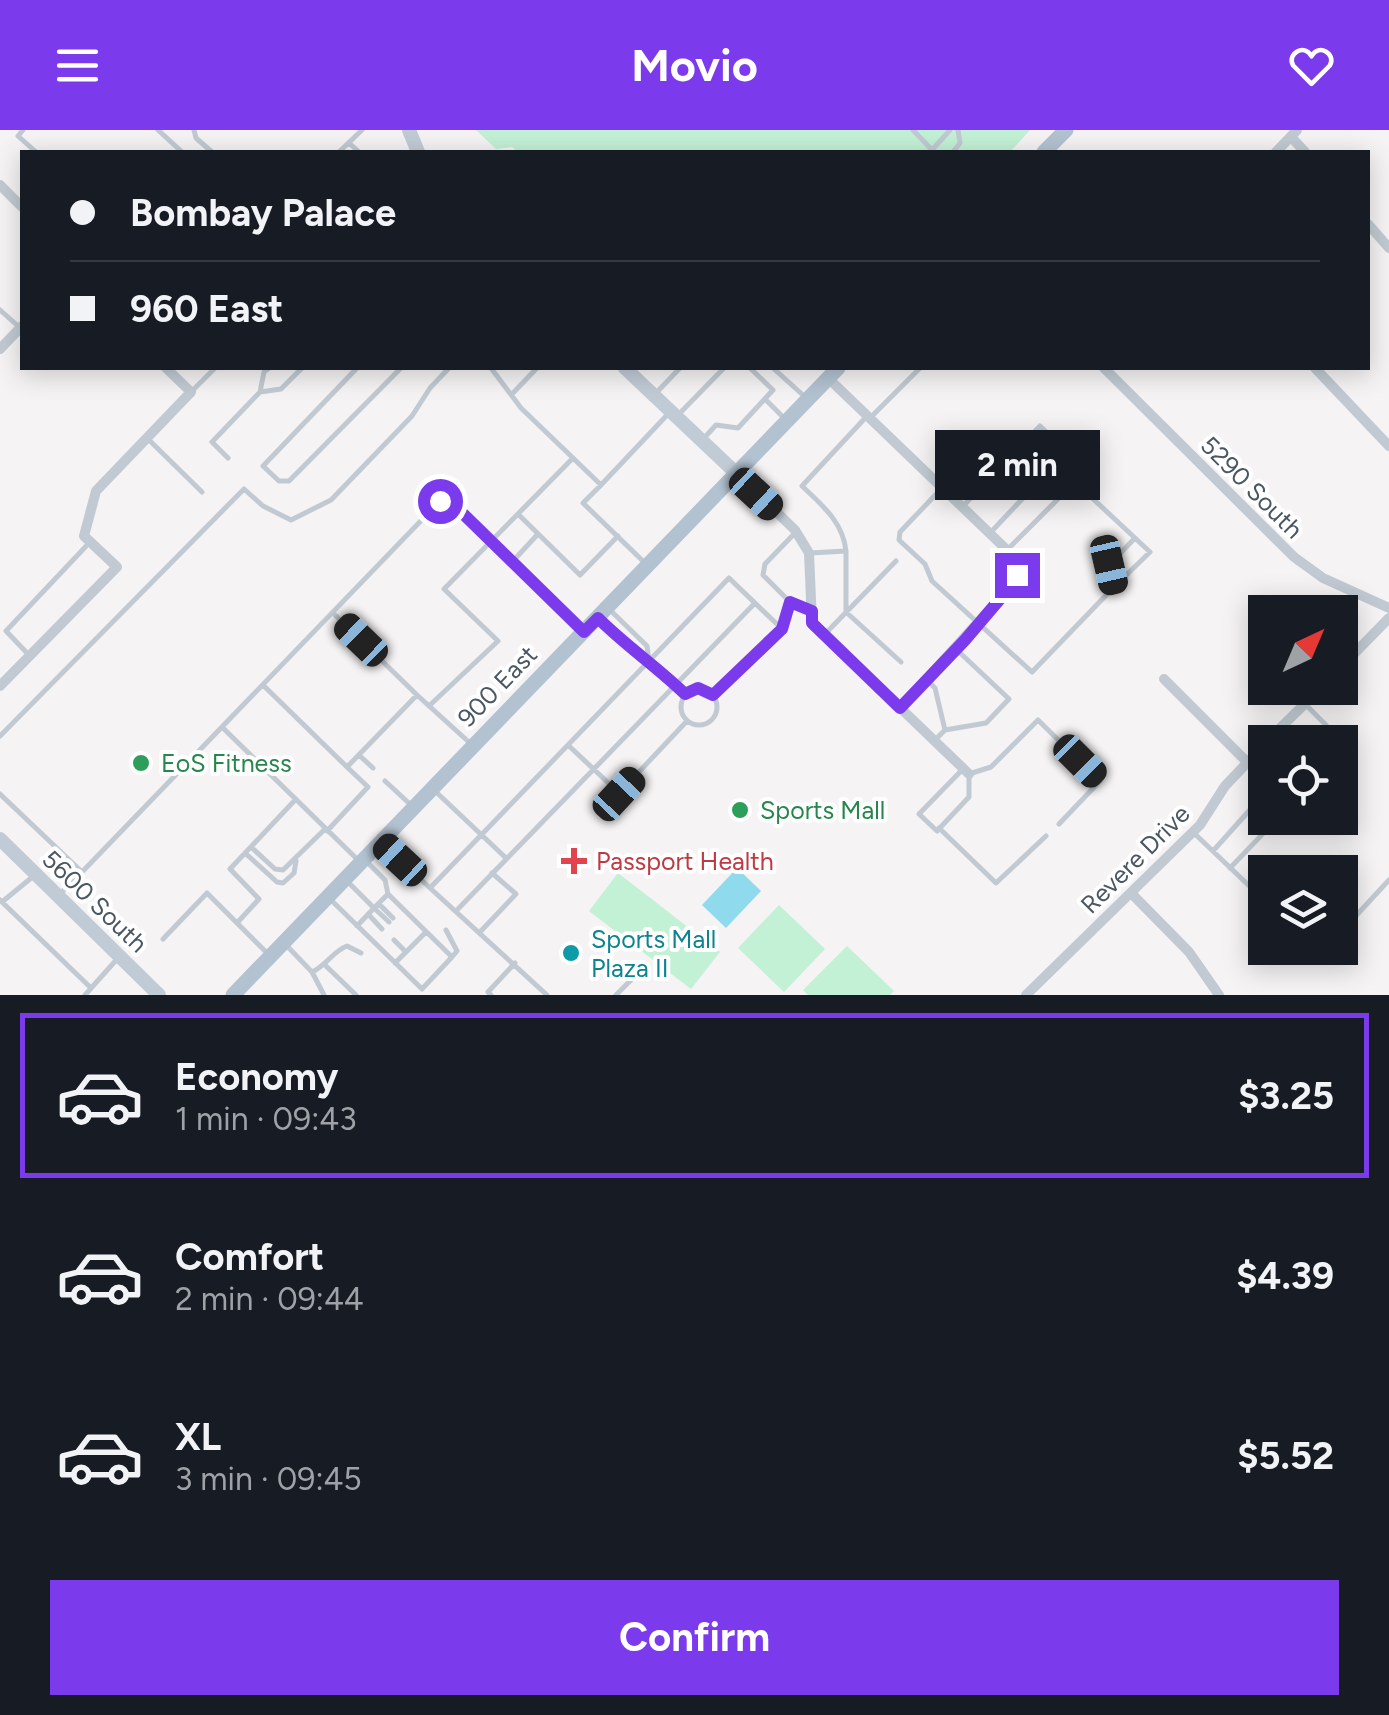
<!DOCTYPE html>
<meta charset="utf-8">
<style>
body{margin:0;font-family:Figtree,sans-serif;background:#20242c;color:#f1f3f6;height:100vh;display:flex;flex-direction:column;font-size:38px;white-space:nowrap}
*{box-sizing:border-box;margin:0}
p{font-size:32px;color:#9ea1a6}
.icon{flex:none;width:55px;height:55px;fill:none;stroke:currentColor;stroke-width:2;stroke-linecap:round;stroke-linejoin:round}
.map{position:relative;height:865px;overflow:hidden}
.panel{display:flex;flex-direction:column;background:#171b24;flex:1}
.panel>*{flex:none}
.hud{position:absolute;left:20px;top:20px;width:1350px;height:220px;border-radius:0px;box-shadow:0 5px 25px #0003;display:grid;align-content:center;height:220px;padding:0 50px;background:#171b24}
.needle{width:65px;rotate:44deg}
.buttons{position:absolute;left:1248px;top:465px;display:grid;gap:20px}
.buttons a{display:grid;place-items:center;width:110px;height:110px;border-radius:0px;background:#171b24;box-shadow:0 5px 25px #0003;font-size:50px}
.end{position:absolute;width:45px;height:45px;margin:-22px;border:12px solid #7c3aed;background:#fff;box-shadow:0 0 0 5px #fff}
.from{border-radius:50%}
.bubble{position:absolute;height:70px;border-radius:0px;background:#171b24;box-shadow:0 5px 25px #0003;font-size:32px;font-weight:700;line-height:70px;text-align:center}
.car{position:absolute;width:30px;height:60px;margin:-30px -15px;border-radius:12px;box-shadow:0 0 8px 2px #0007;background:linear-gradient(#222 24%,#8ab4d8 0 40%,#222 0 76%,#8ab4d8 0 86%,#222 0)}
.hud b{display:flex;align-items:center;gap:35px;height:95px;font-size:38px}
.hud b+b{border-top:2px solid #363941}
.hud i{width:25px;height:25px;background:#f1f3f6}
ul{padding:18px 0 0;list-style:none}
li{display:flex;align-items:center;gap:30px;height:165px;margin:0 20px 15px;padding:0 30px;border:5px solid transparent;border-radius:0px}
li div{flex:1}
li b{display:block;font-size:38px}
li em{font-style:normal;font-weight:700}
li.on{border-color:#7c3aed}
li>.icon{width:90px;height:90px;stroke-width:1.5}
.action{display:flex;gap:20px;margin-top:auto;padding:20px 50px}
.action a{flex:1;height:115px;border-radius:0px;background:#7c3aed;color:#fff;font-size:40px;font-weight:700;line-height:115px;text-align:center}
header{display:flex;justify-content:space-between;align-items:center;height:130px;padding:0 50px;background:#7c3aed;color:#fff;font-size:45px;font-weight:700}
.map>svg:first-child{display:block}
</style>
<header><svg class="icon" aria-label="menu" viewBox="0 0 24 24"><path d="M4 6h16M4 12h16M4 18h16"/></svg>Movio<svg class="icon" aria-label="heart" viewBox="0 0 24 24"><path d="M12 20l-8-8c-3-5 5-10 8-4 3-6 11-1 8 4z"/></svg></header>
<div class="map">
<svg width="1389" height="865" viewBox="0 0 1389 865">
<rect width="100%" height="100%" fill="#f5f3f3"/>
<!-- green -->
<path fill="#c3f1d5" d="M 476,0 L 1030,0 L 1010,22 L 518,22 L 512,17 L 496,19 Z
M 618,743 L 720,822 L 691,859 L 589,781 Z
M 779,775 L 825,819 L 784,862 L 738,818 Z
M 847,816 L 894,861 L 890,865 L 808,865 L 803,860 Z"/>
<!-- water -->
<path fill="#90daee" d="M 737,738 L 761,761 L 726,798 L 702,775 Z"/>
<g fill="none" stroke-linecap="round" stroke-linejoin="round">
<!-- lane -->
<path stroke="#c1cad2" stroke-width="5" d="M 23,0 L 18,6 L 36,22
M 158,0 L 182,22
M 194,0 L 196,8 L 212,22
M 913,0 L 934,22
M 349,13 L 359,22
M 932,20 L 950,0
M 339,22 L 362,0
M 953,22 L 960,13 L 958,0
M 0,180 L 18,196
M 269,238 L 264,242 L 260,262 L 281,259 L 302,238
M 357,238 L 263,336 L 279,351 L 289,351 L 401,238
M 491,238 L 521,278 L 573,328
M 773,238 L 804,266
M 193,260 L 215,238
M 656,263 L 680,238
M 512,264 L 537,238
M 765,269 L 784,288
M 679,284 L 724,238
M 872,286 L 920,238
M 705,307 L 716,295 L 738,298 L 773,260 L 750,238
M 147,308 L 202,362
M 228,328 L 212,312 L 260,262
M 601,355 L 583,373 L 645,433
M 942,358 L 900,402 L 899,410 L 925,434 L 932,451 L 1032,542 L 1114,457 L 1109,435 L 1135,408 L 1075,352 L 1009,418
M 964,375 L 1040,296 L 1058,313 L 1057,332 L 991,402
M 519,385 L 580,445 L 618,406
M 794,404 L 765,434 L 763,445 L 790,472 L 811,481
M 846,421 L 846,482 L 901,532
M 810,423 L 846,421 C 843,392 822,375 802,356 L 867,286
M 513,431 L 538,404
M 1114,457 L 1150,422 L 1135,408
M 609,479 L 647,516 L 649,530
M 333,483 L 417,565
M 600,490 L 637,526 L 649,530 L 685,564
M 782,498 L 790,472
M 824,505 L 896,431
M 28,524 L 6,501 L 90,412
M 927,550 L 935,558 L 945,600
M 264,556 L 347,637
M681 577a18 18 0 1 1 36 0a18 18 0 1 1-36 0Z
M 1306,575 L 1326,595 L 1311,612
M 429,576 L 498,511 L 444,459 L 573,328 L 601,355 L 669,283
M 224,599 L 359,731
M 0,606 L 244,359 L 263,376 L 291,390 L 331,370 L 412,286 L 430,258 L 449,238
M 936,609 L 945,600 L 986,593 L 1009,569 L 957,520
M 568,615 L 619,663 L 687,591
M 359,625 L 373,638
M 962,640 L 919,684 L 937,701 L 969,667 L 969,644 L 991,637 L 1038,590 L 1100,651 L 1059,694
M 385,651 L 412,676
M 435,661 L 506,728
M 0,664 L 82,742 L 59,765
M 939,698 L 996,753 L 1046,706
M 327,701 L 368,657 L 347,637 L 417,565 L 471,614
M 1195,704 L 1265,771
M 385,715 L 430,758
M 251,717 L 275,739 L 283,740 L 325,699
M 1213,721 L 1265,663
M 245,723 L 277,752 L 283,753 L 294,743 L 296,731
M 1230,738 L 1278,688
M 82,742 L 440,371 L 450,371 L 582,500
M 347,751 L 374,778 L 388,764
M 330,769 L 422,859 L 452,827 L 388,764 L 385,750 L 365,730
M 0,770 L 91,858
M 2,772 L 36,744
M 379,774 L 393,788
M 456,781 L 755,473
M 368,784 L 382,799
M 237,793 L 259,769 L 230,739 L 296,669
M 357,796 L 374,778 L 389,792
M 446,800 L 457,821 L 452,827
M 480,802 L 516,764 L 492,743
M 1340,803 L 1389,750
M 163,809 L 207,763 L 270,826
M 394,810 L 406,822
M 287,816 L 312,842 L 324,865
M 1315,818 L 1321,824 L 1327,818
M 395,833 L 426,802
M 326,836 L 356,865
M 312,842 C 327,835 333,821 347,816 L 361,823
M 85,865 L 118,828
M 491,865 L 488,862 L 515,833
M 547,865 L 430,758 L 729,448 L 782,499 L 713,565
M 616,865 L 637,844"/>
<!-- street -->
<path stroke="#c1cad2" stroke-width="10" d="M 1291,7 L 1305,22
M 1276,22 L 1297,0
M 0,55 L 22,77
M 1368,94 L 1389,118
M 0,219 L 22,196
M 1104,238 L 1294,427 L 1323,448 L 1389,478
M 1315,238 L 1389,316
M 828,248 L 1007,420 L 1017,436 L 1011,456 L 900,578
M 737,344 L 795,400 L 809,423 L 812,493 L 969,644
M 1340,538 L 1389,488
M 1164,549 L 1247,632
M 0,556 L 117,437 L 84,406 L 96,361 L 191,262 L 166,238
M 1266,612 L 1321,558
M 1131,763 L 1189,822 L 1219,865
M 1026,865 L 1200,695 L 1225,656 L 1265,614"/>
<!-- secondary -->
<path stroke="#c1cbd6" stroke-width="14" d="M 409,0 L 418,22
M 625,238 L 737,344
M 0,709 L 159,865"/>
<!-- primary -->
<path stroke="#b3c2d1" stroke-width="15" d="M 1044,22 L 1066,0
M 233,865 L 838,238"/>
</g>
<g fill="none" stroke-linecap="round" stroke-linejoin="round">
<!-- route -->
<path stroke="#7c3aed" stroke-width="12" d="M 440,371 L 450,371 L 584,502 L 598,488 C 626,516 656,536 685,564 L 698,558 L 713,565 L 782,499 L 790,472 L 812,481 L 812,493 L 900,578 L 965,510 L 1011,456 L 1017,445"/>
</g>
<!-- markers -->
<g fill="#2e9e5b" stroke="#fff" stroke-width="4">
<circle cx="141" cy="633" r="10"/>
<circle cx="740" cy="680" r="10"/>
</g>
<path fill="#e0444e" stroke="#fff" stroke-width="4" d="M569 716h10v10h10v10h-10v10h-10v-10h-10v-10h10z"/>
<circle fill="#0f9aa8" stroke="#fff" stroke-width="4" cx="571" cy="823" r="10"/>
<g text-anchor="middle" stroke-width="8" stroke-linejoin="round" paint-order="stroke">
<!-- street labels -->
<g font-size="25" fill="#4a5661" stroke="#fff">
<text transform="translate(1252 357) rotate(45)" y="9">5290 South</text>
<text transform="translate(497 556) rotate(-46)" y="9">900 East</text>
<text transform="translate(1135 729) rotate(-45)" y="9">Revere Drive</text>
<text transform="translate(95 771) rotate(44)" y="9">5600 South</text>
</g>
<!-- leisure labels -->
<g font-size="25" fill="#27864d" stroke="#fff" text-anchor="start">
<text x="161" y="642">EoS Fitness</text>
<text x="760" y="689">Sports Mall</text>
</g>
<!-- health labels -->
<g font-size="25" fill="#be3a42" stroke="#fff" text-anchor="start">
<text x="596" y="740">Passport Health</text>
</g>
<!-- culture labels -->
<g font-size="25" fill="#0d838f" stroke="#fff" text-anchor="start">
<text x="591" y="818">Sports Mall<tspan x="591" dy="29">Plaza II</tspan></text>
</g>
</g>
</svg>
<div class="buttons">
<a><svg class="needle" viewBox="-14 -14 28 28"><path d="M0-13l5 13h-10z" fill="#e53935"/><path d="M0 13l5-13h-10z" fill="#9ea1a6"/></svg></a>
<a><svg class="icon" aria-label="locate" viewBox="0 0 24 24"><circle cx="12" cy="12" r="6"/><path d="M12 2v4M12 18v4M2 12h4M18 12h4"/></svg></a>
<a><svg class="icon" aria-label="layers" viewBox="0 0 24 24"><path d="M12 4l9 5-9 5-9-5zM3 14l9 5 9-5"/></svg></a>
</div>
<i class="end from" style="left:440px;top:371px"></i>
<i class="end" style="left:1017px;top:445px"></i>
<div class="bubble" style="left:935px;top:300px;width:165px">2 min</div>
<i class="car" style="left:756px;top:364px;rotate:133deg"></i>
<i class="car" style="left:1109px;top:435px;rotate:167deg"></i>
<i class="car" style="left:361px;top:510px;rotate:314deg"></i>
<i class="car" style="left:1080px;top:631px;rotate:135deg"></i>
<i class="car" style="left:619px;top:664px;rotate:43deg"></i>
<i class="car" style="left:400px;top:730px;rotate:313deg"></i>
<div class="hud">
<b><i class="from"></i>Bombay Palace</b>
<b><i></i>960 East</b>
</div>
</div>
<section class="panel">
<ul>
<li class="on"><svg class="icon" aria-label="car" viewBox="0 0 24 24"><path d="M5 17H2v-5l4-1 3-4h7l3 4 3 1v5h-3M9 17h6M6 11h13"/><circle cx="7" cy="17" r="2"/><circle cx="17" cy="17" r="2"/></svg><div><b>Economy</b><p>1 min · 09:43</p></div><em>$3.25</em></li>
<li><svg class="icon" aria-label="car" viewBox="0 0 24 24"><path d="M5 17H2v-5l4-1 3-4h7l3 4 3 1v5h-3M9 17h6M6 11h13"/><circle cx="7" cy="17" r="2"/><circle cx="17" cy="17" r="2"/></svg><div><b>Comfort</b><p>2 min · 09:44</p></div><em>$4.39</em></li>
<li><svg class="icon" aria-label="car" viewBox="0 0 24 24"><path d="M5 17H2v-5l4-1 3-4h7l3 4 3 1v5h-3M9 17h6M6 11h13"/><circle cx="7" cy="17" r="2"/><circle cx="17" cy="17" r="2"/></svg><div><b>XL</b><p>3 min · 09:45</p></div><em>$5.52</em></li>
</ul>
<div class="action"><a>Confirm</a></div>
</section>
